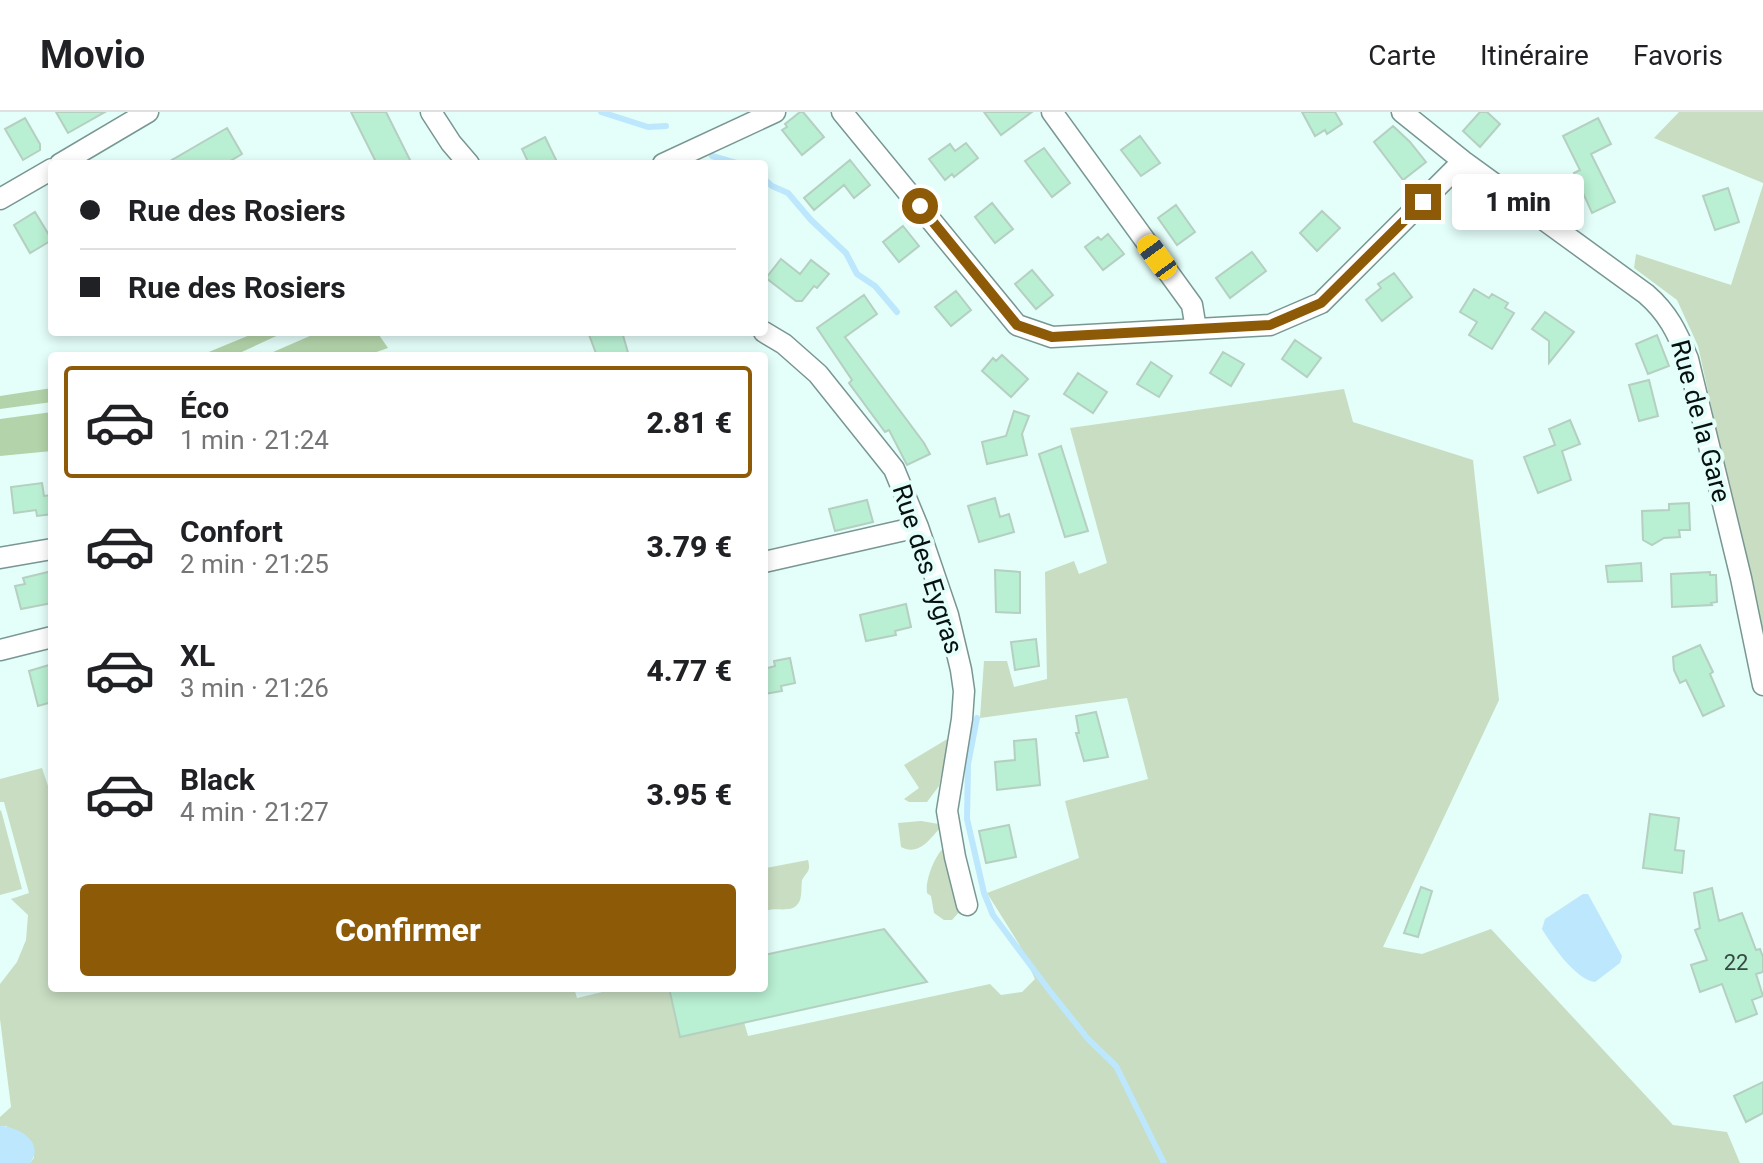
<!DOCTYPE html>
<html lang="fr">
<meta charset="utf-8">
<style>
body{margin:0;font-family:Roboto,sans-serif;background:#f2f2f2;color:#202124;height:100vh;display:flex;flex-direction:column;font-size:30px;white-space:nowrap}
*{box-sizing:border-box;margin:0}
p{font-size:26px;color:#757577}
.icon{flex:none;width:44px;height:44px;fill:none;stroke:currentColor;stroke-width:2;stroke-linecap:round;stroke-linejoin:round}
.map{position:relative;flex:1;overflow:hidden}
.sheet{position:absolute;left:48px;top:240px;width:720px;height:640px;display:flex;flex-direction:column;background:#fff;border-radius:8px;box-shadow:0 4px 12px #0003}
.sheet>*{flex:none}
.hud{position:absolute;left:48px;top:48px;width:720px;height:176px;border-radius:8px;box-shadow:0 4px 12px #0003;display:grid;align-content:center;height:176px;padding:0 32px;background:#fff}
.end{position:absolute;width:36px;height:36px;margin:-18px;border:10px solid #8d5a07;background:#fff;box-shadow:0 0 0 4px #fff}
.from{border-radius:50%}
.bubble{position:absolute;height:56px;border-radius:8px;background:#fff;box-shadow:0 4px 12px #0003;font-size:26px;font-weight:800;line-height:56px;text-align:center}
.car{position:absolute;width:24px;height:48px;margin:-24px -12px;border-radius:10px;box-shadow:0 0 6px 2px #0007;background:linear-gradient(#f5c518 24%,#345 0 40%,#f5c518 0 76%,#345 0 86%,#f5c518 0)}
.hud b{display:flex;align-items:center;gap:28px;height:76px;font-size:30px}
.hud b+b{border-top:2px solid #e0e0e0}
.hud i{width:20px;height:20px;background:#202124}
ul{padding:14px 0 0;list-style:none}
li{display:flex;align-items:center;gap:24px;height:112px;margin:0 16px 12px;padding:0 16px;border:4px solid transparent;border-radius:8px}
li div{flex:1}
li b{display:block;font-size:30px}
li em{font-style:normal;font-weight:800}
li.current{border-color:#8d5a07}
li>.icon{width:72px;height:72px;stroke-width:1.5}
.action{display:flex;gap:16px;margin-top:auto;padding:16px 32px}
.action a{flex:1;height:92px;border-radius:8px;background:#8d5a07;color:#fff;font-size:32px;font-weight:800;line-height:92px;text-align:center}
header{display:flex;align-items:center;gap:48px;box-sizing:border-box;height:112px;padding:0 40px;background:#fff;border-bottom:2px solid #e0e0e0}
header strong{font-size:38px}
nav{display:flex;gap:44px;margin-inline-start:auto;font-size:28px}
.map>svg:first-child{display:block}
</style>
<header>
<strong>Movio</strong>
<nav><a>Carte</a><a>Itinéraire</a><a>Favoris</a></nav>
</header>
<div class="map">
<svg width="1763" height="1051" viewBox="0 0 1763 1051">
<rect width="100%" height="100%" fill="#e4fefa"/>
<!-- green -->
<path fill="#c8ddc2" d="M 1679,0 L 1763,0 L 1763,71 L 1654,26 Z
M 1763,73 L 1763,528 L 1698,234 L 1677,188 L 1634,156 L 1636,142 L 1731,173 Z
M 1344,277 L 1353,310 L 1473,348 L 1499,588 L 1383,835 L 1422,842 L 1491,817 L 1673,1013 L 1727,1020 L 1740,1051 L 30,1051 L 34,1046 L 33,1032 L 6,1014 L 0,1014 L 0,1005 L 11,995 L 0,907 L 0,872 L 17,850 L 26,828 L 28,803 L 11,787 L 29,781 L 4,690 L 0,690 L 0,667 L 42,656 L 52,686 L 52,876 L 574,876 L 577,886 L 619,876 L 669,876 L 744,910 L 748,924 L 990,872 L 1001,883 L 1022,880 L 1035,867 L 1019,832 L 987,781 L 1079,746 L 1065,689 L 1148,667 L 1127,586 L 980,606 L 984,549 L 1007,549 L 1014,575 L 1047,567 L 1045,460 L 1074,449 L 1079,462 L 1107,451 L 1070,316 Z
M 949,626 L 939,674 L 927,690 L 909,690 L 904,687 L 919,676 L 904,653 Z
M 1,698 L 22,777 L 0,783 L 0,699 Z
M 921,709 L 939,712 L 940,716 C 929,728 919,744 901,735 L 898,711 Z
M 947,733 L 961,798 L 952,808 L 944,808 L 934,801 L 931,784 L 927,781 C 925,767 936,740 947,733 Z
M 808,748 C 811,760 807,759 802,768 C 801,775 802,782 800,788 C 794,804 775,793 764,800 L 764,750 L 766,756 Z"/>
<!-- forest -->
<path fill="#b3d4aa" d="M 257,220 L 285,220 L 233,244 L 199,244 Z
M 319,220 L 377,220 L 388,236 L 365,244 L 264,244 Z
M 52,276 L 52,290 L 0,297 L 0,284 Z
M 52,300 L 52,339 L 0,344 L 0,307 Z"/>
<!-- water -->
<path fill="#bce7fd" d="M 1583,782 L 1588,782 L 1622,844 L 1620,851 L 1595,870 C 1576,868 1551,832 1542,817 L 1545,807 Z
M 0,1014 C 18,1014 46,1031 30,1051 L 0,1051 Z"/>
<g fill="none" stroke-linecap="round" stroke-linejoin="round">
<!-- stream -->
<path stroke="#bce7fd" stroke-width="6" d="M 601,0 L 648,15 L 666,14
M 712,44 L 740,52
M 764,67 L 772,74 L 788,81 L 811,108 L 846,141 L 857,162 L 875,174 L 897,200
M 977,606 L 968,652 L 967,707 L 984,781 L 993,803 L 1049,878 L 1088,927 L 1116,954 L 1164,1051"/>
</g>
<!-- building -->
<path fill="#b9efd3" stroke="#b5cfc0" stroke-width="2" d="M 56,0 L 105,0 L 68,21 Z
M 351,0 L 386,0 L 412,52 L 377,52 Z
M 800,0 L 803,0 L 824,25 L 802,43 L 782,18 L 787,15 L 785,12 Z
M 984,0 L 1032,0 L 1001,23 Z
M 1302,0 L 1335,0 L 1342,12 L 1327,22 L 1325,18 L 1315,24 Z
M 1480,0 L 1487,0 L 1500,12 L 1480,35 L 1463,19 Z
M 25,6 L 40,32 L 40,38 L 23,48 L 5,17 Z
M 1598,6 L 1611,32 L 1591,42 L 1615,90 L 1592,101 L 1574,61 L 1580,58 L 1563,24 Z
M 1393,14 L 1410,30 L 1426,50 L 1403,68 L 1374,30 Z
M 227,16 L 242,42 L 225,52 L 165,52 Z
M 1140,24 L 1160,51 L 1141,64 L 1121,38 Z
M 545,25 L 558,52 L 529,52 L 522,37 Z
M 966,31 L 978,46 L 954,65 L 952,62 L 945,68 L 929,47 L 950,32 L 955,39 Z
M 1044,36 L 1070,71 L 1052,85 L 1025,49 Z
M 850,48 L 870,73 L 854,86 L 844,73 L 814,98 L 804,86 Z
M 1728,76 L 1739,110 L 1715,118 L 1703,84 Z
M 992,91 L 1013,117 L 995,131 L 975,105 Z
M 1176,93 L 1195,120 L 1177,133 L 1158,106 Z
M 1322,99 L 1340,116 L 1317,139 L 1300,121 Z
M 35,100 L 52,128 L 30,141 L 14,113 Z
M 903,114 L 919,134 L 899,150 L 883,130 Z
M 1108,122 L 1124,142 L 1103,158 L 1085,135 L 1098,125 L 1101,128 Z
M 1252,140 L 1266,159 L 1230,186 L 1216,166 Z
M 781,147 L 800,162 L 811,148 L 829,162 L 817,176 L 814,174 L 802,189 L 796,189 L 766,166 Z
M 1032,158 L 1053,183 L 1036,197 L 1015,172 Z
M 1394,161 L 1412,185 L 1382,209 L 1366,188 L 1381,176 L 1378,172 Z
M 1474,177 L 1489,186 L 1492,182 L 1508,191 L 1505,196 L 1514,201 L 1492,237 L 1469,223 L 1477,210 L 1460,200 Z
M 956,179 L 971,198 L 951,214 L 935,195 Z
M 864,183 L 877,202 L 845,225 L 924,331 L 930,342 L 907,353 L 889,318 L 885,320 L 849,271 L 852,268 L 817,216 Z
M 1545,200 L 1574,220 L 1549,251 L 1549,229 L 1532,217 Z
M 588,220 L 622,220 L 629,244 L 597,244 Z
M 1657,223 L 1669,254 L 1648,262 L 1636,232 Z
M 1295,228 L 1321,246 L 1307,265 L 1282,247 Z
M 1223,240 L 1244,252 L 1231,274 L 1210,261 Z
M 1002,243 L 1028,267 L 1011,285 L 982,259 L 993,246 L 996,249 Z
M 1151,250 L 1172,264 L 1159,285 L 1137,272 Z
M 1078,261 L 1107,280 L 1093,301 L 1064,282 Z
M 1649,268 L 1658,304 L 1639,309 L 1629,273 Z
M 1014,299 L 1029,304 L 1022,322 L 1027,343 L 987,352 L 982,330 L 1006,324 Z
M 1570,308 L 1580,332 L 1562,339 L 1571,368 L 1538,381 L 1524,345 L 1555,333 L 1549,317 Z
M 1061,334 L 1088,419 L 1065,425 L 1039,342 Z
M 42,371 L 44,384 L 52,383 L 52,402 L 37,404 L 36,398 L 14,401 L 11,375 Z
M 995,386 L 1000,405 L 1009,402 L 1014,420 L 979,430 L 968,394 Z
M 867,388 L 873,410 L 835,419 L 829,397 Z
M 1689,391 L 1690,418 L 1679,418 L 1680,425 L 1664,426 L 1652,433 L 1643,428 L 1642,399 L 1669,398 L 1669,392 Z
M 1641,451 L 1642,469 L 1608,470 L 1606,454 Z
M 995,458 L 1020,460 L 1020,501 L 996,500 Z
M 52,459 L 52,491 L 21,497 L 15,474 L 25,472 L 23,466 Z
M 1710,460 L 1710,463 L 1716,463 L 1717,490 L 1711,491 L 1712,493 L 1672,495 L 1671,462 Z
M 906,492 L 911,515 L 895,519 L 896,523 L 866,529 L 860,503 Z
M 1036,527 L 1039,554 L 1015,558 L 1011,530 Z
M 1700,533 L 1713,560 L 1710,562 L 1724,594 L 1703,604 L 1686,568 L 1680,571 L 1674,558 L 1673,545 Z
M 790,546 L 795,571 L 781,574 L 782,579 L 764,582 L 764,557 L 775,554 L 774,549 Z
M 49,553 L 52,563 L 52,590 L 38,594 L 29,559 Z
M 1096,600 L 1108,645 L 1084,649 L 1076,621 L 1079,621 L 1076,604 Z
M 1036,627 L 1040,673 L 997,678 L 995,650 L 1015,648 L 1014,629 Z
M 1650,702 L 1679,706 L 1675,738 L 1684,739 L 1682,761 L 1643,756 Z
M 1009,713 L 1016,745 L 986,751 L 979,719 Z
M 1421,775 L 1432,779 L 1418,825 L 1404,821 Z
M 1712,776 L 1719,809 L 1742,801 L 1756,838 L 1760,837 L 1763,845 L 1763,860 L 1756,862 L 1763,884 L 1752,888 L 1757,902 L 1736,910 L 1722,872 L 1700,880 L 1691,853 L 1707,848 L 1695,818 L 1700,816 L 1694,781 Z
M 884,817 L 927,870 L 680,925 L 669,876 L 764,876 L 764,843 Z
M 1763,970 L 1763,1001 L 1746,1010 L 1734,984 Z"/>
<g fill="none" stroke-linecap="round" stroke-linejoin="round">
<!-- minor casing -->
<g stroke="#799792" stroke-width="23">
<path id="minor" d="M 431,0 L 451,31 L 469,52
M 842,0 L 1017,213 L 1052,225 L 1270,213 L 1321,191 L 1463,49
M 1052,0 L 1192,193 L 1196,217
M 1402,0 L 1463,49 L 1646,182 C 1668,201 1677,220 1688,247 L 1741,466 L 1763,573
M 60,52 L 148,0
M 663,52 L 775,0
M 0,87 L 52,57
M 764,220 L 784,232 L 818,262 L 894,357 L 918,415 L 948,503 L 961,558 L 964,579 L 962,607 L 947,699 L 955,745 L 967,793
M 0,446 L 52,437
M 764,450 L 918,415
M 0,538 L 52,525"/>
</g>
<!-- minor -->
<use href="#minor" stroke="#fff" stroke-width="20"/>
</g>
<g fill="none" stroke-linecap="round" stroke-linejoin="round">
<!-- route -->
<path stroke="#8d5a07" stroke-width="10" d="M 920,94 L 1017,213 L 1052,225 L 1270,213 L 1321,191 L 1423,90"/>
</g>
<g text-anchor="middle" stroke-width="8" stroke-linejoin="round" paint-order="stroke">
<!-- number labels -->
<g font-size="22" fill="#344941">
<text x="1736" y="858">22</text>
</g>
<!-- street labels -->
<g font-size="26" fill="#071210" stroke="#e4fefa">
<text transform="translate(1701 309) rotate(75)" y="9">Rue de la Gare</text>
<text transform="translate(928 457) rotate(72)" y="9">Rue des Eygras</text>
</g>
</g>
</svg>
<i class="end from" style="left:920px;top:94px"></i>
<i class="end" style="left:1423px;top:90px"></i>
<div class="bubble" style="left:1452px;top:62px;width:132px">1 min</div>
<i class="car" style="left:1157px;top:145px;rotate:324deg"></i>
<div class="hud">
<b><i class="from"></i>Rue des Rosiers</b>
<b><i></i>Rue des Rosiers</b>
</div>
<section class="sheet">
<ul>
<li class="current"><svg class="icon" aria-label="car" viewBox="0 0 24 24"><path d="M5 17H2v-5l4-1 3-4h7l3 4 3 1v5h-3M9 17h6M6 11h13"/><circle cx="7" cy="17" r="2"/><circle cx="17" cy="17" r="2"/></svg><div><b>Éco</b><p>1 min · 21:24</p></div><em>2.81 €</em></li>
<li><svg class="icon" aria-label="car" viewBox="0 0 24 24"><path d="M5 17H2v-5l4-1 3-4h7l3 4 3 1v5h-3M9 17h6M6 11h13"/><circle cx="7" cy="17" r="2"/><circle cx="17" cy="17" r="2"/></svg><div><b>Confort</b><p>2 min · 21:25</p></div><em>3.79 €</em></li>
<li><svg class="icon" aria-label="car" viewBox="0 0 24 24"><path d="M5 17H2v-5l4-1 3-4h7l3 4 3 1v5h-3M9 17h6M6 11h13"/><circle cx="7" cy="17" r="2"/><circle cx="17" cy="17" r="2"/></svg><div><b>XL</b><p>3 min · 21:26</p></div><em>4.77 €</em></li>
<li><svg class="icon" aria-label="car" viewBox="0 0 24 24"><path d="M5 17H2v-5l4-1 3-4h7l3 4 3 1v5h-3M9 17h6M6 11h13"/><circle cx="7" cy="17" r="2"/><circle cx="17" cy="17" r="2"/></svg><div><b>Black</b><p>4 min · 21:27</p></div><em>3.95 €</em></li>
</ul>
<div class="action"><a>Confirmer</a></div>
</section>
</div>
